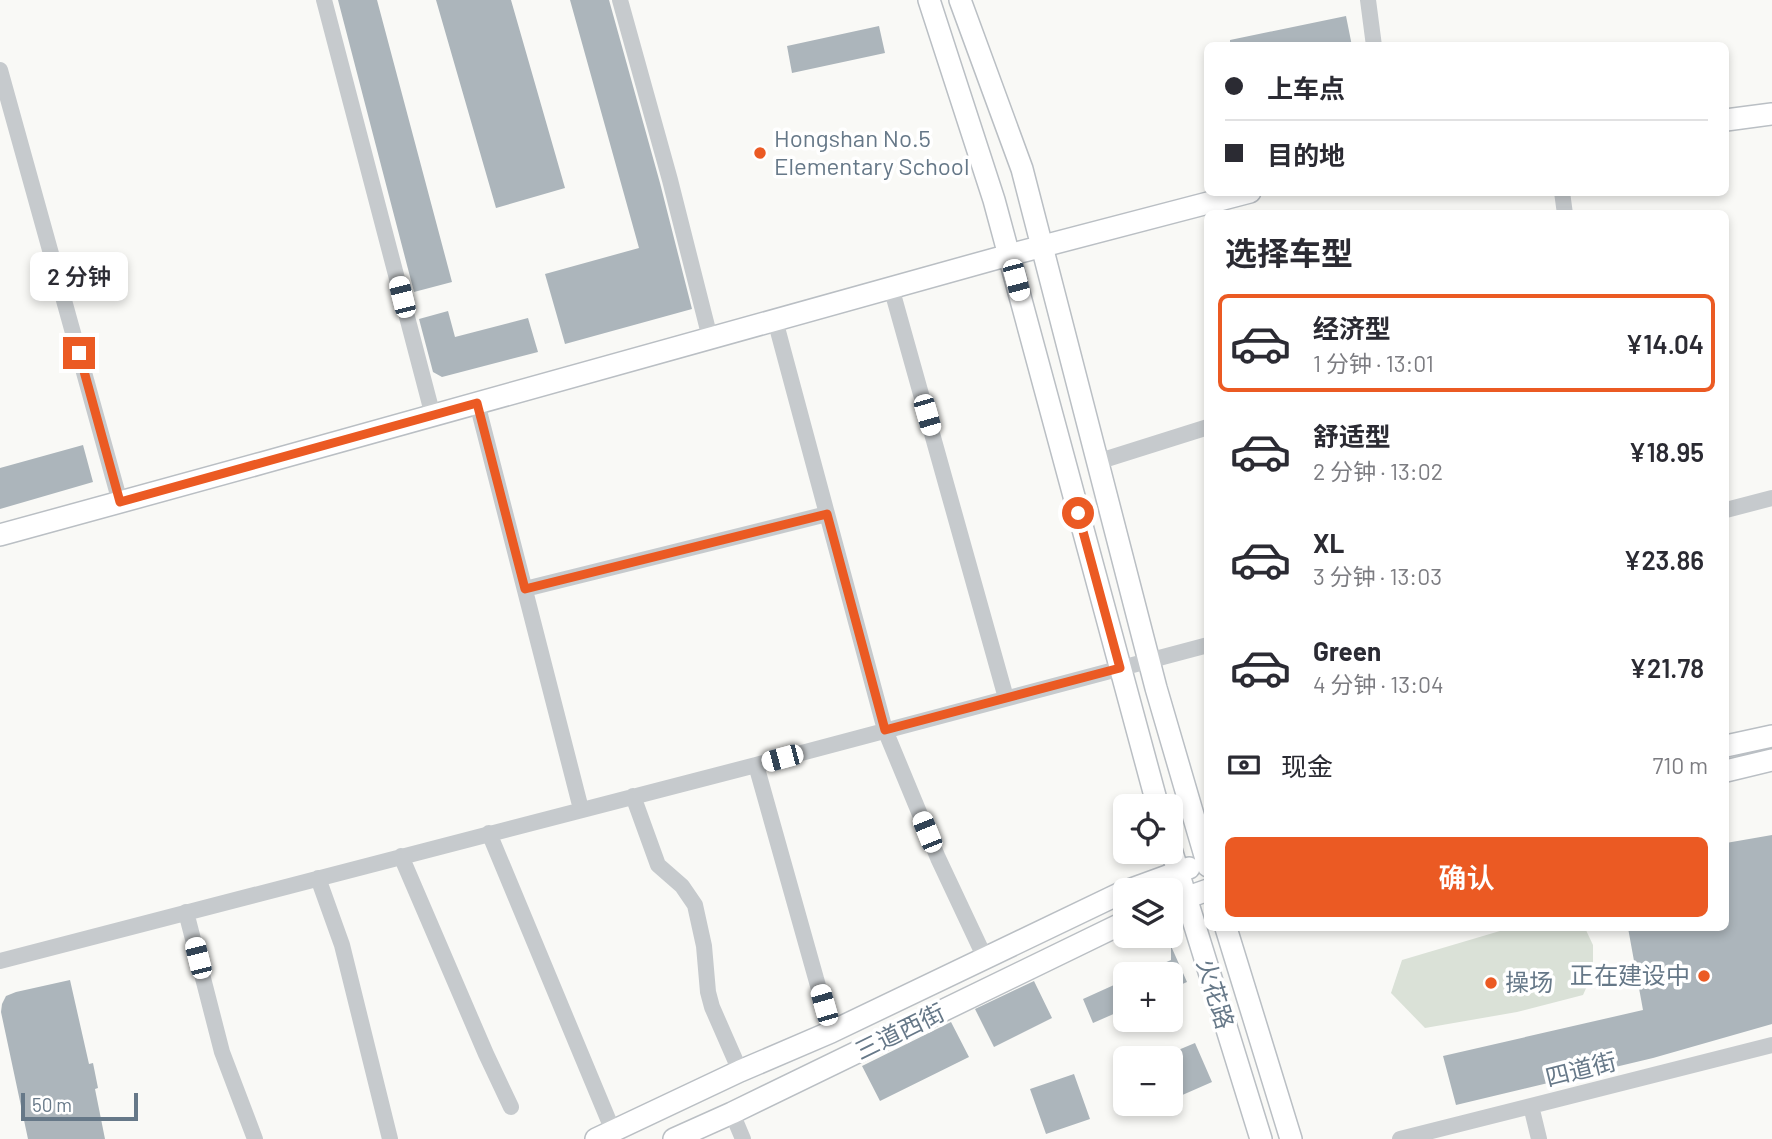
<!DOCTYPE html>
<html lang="zh">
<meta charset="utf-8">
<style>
body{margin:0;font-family:Barlow,"Noto Sans SC",sans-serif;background:#f2f2f3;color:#2b2b33;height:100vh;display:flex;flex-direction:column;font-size:26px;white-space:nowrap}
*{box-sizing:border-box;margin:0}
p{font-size:23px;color:#7c7c81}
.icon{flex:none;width:38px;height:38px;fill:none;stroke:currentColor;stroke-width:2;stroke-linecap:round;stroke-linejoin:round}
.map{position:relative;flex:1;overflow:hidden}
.sheet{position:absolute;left:1204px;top:210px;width:525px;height:721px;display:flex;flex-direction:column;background:#fff;border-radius:10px;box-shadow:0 4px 10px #0003}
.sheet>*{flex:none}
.hud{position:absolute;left:1204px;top:42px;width:525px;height:154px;border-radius:10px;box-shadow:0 4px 10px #0003;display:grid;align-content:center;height:154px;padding:0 21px;background:#fff}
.buttons{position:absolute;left:1113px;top:794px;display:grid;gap:14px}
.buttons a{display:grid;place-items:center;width:70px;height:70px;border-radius:10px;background:#fff;box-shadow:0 4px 10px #0003;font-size:35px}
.scale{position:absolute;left:21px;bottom:18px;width:117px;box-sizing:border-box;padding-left:7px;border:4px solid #667888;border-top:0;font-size:19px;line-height:24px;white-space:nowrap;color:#667888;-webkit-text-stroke:5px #fff;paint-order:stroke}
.end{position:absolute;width:32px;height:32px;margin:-16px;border:9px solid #eb5a23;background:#fff;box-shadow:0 0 0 4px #fff}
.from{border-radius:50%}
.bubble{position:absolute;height:49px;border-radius:10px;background:#fff;box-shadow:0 4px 10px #0003;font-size:23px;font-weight:600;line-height:49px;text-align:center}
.car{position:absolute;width:21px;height:42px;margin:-21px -10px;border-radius:9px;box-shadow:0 0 5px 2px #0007;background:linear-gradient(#fff 24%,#345 0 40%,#fff 0 76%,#345 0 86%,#fff 0)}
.hud b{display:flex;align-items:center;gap:24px;height:66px;font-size:26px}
.hud b+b{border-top:2px solid #e1e1e2}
.hud i{width:18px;height:18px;background:#2b2b33}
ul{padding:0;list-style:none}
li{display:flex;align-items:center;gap:21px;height:98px;margin:0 14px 10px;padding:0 7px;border:4px solid transparent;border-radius:10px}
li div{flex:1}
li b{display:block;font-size:26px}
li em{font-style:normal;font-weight:600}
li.on{border-color:#eb5a23}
li>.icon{width:63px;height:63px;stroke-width:1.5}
h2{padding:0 21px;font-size:32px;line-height:84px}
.pay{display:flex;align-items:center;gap:18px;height:77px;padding:0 21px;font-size:26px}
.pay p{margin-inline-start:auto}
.primary-button{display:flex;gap:14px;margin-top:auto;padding:14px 21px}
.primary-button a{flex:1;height:80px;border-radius:10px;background:#eb5a23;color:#fff;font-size:28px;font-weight:600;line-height:80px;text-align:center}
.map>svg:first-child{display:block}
</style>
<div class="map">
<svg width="1772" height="1139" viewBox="0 0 1772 1139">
<rect width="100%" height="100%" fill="#f9f9f6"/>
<!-- green -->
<path fill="#dae1d7" d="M 1510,928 L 1585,928 L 1593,945 L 1593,973 L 1583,995 L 1517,1012 L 1425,1028 L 1391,993 L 1402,960 Z"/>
<!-- building -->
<path fill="#acb5bb" d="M 338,0 L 377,0 L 452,282 L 414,292 Z
M 436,0 L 511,0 L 565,188 L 496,208 Z
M 570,0 L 609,0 L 660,183 L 692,309 L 565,344 L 545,274 L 639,248 Z
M 1346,16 L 1352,46 L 1230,46 L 1230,40 Z
M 879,26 L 885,53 L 792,73 L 787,46 Z
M 448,311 L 455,337 L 528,318 L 538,352 L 442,377 L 433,372 L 419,319 Z
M 83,445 L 93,482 L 0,509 L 0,468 Z
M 1772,835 L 1772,1024 L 1653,1058 L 1456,1105 L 1443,1056 L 1643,1010 L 1628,928 L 1726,928 L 1726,843 Z
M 1171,946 L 1187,982 L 1171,989 L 1171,975 L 1137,975 L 1171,960 Z
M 70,980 L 89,1064 L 93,1063 L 98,1088 L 95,1089 L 105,1139 L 28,1139 L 1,1012 L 2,1004 L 6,996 L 16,992 Z
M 1125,980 L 1125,1009 L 1093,1023 L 1083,999 Z
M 1034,981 L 1052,1018 L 994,1047 L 975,1009 Z
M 951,1022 L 969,1057 L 880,1101 L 862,1066 Z
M 1195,1043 L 1212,1082 L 1171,1100 L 1171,1053 Z
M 1074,1074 L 1090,1119 L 1046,1134 L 1030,1089 Z"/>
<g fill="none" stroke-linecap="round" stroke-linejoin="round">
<!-- secondary casing -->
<g stroke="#babfc4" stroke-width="24">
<path id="secondary" d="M 929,0 L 994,200 L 1158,807
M 960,0 L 1022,169 L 1156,688 L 1208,866
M 1726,120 L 1772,114
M 0,535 L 262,463 L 1009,255 L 1250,192
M 1726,746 L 1772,736
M 1726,771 L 1772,760
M 1171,849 L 1261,1139
M 1126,891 L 1189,868
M 1171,903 L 1208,890
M 1226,928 L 1291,1139
M 596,1139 L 740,1071 L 831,1032 L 1125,891
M 674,1139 L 732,1113 L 1125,922"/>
</g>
<!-- street -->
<path stroke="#c6cacd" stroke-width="16" d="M 324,0 L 433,416
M 620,0 L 670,180 L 710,338
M 1368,0 L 1374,46
M 0,70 L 120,502
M 1562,192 L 1565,214
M 891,287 L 1006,698
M 775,320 L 885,730 L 938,858 L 985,958
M 477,403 L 581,809
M 1097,462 L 1208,427
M 1726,510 L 1772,498
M 525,589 L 827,514
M 756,765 L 831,1032
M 633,796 L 658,865 L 682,886 L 695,905 L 704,946 L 708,992 L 712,1007 L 740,1071
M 489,833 L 613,1131
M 401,856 L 486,1054 L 511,1107
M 318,878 L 342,945 L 390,1139
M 186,912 L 222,1052 L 255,1139
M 0,961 L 756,765 L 1208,645
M 1531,1106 L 1539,1139
M 732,1113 L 743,1139
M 1400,1139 L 1772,1045"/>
<!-- secondary -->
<use href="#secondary" stroke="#fff" stroke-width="21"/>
</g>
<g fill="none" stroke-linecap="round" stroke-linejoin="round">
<!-- route -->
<path stroke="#eb5a23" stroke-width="9" d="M 79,353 L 120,502 L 477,403 L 525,589 L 827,514 L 885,730 L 1120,668 L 1078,513"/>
</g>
<!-- markers -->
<g fill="#eb5a23" stroke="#fff" stroke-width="2.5">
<circle cx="760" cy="153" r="7"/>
<circle cx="1704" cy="976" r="7"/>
<circle cx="1491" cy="983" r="7"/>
</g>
<g text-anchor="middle" stroke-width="7" stroke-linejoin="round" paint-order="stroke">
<!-- poi labels -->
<g font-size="24" fill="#667888" stroke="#fff" text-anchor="start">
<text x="774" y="147">Hongshan No.5<tspan x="774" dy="28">Elementary School</tspan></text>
<text x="1690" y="984" text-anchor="end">正在建设中</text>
<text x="1505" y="991">操场</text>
</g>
<!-- street labels -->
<g font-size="24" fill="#667888" stroke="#fff">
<text transform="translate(1215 994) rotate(73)" y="8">火花路</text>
<text transform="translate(900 1032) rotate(-26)" y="8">三道西街</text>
<text transform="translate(1581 1070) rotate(-14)" y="8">四道街</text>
</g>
</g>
</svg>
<div class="buttons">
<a><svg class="icon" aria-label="locate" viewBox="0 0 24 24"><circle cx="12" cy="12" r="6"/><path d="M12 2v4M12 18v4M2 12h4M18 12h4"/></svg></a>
<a><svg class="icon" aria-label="layers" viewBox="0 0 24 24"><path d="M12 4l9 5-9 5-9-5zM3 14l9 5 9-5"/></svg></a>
<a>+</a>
<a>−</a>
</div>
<div class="scale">50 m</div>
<i class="end from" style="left:1078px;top:513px"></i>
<i class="end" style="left:79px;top:353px"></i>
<div class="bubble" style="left:30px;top:252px;width:98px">2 分钟</div>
<i class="car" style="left:1016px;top:280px;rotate:165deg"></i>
<i class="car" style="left:402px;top:297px;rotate:346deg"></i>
<i class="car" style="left:927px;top:415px;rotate:164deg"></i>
<i class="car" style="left:782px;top:758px;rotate:255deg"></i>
<i class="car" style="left:927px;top:832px;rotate:338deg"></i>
<i class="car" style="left:198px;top:958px;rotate:346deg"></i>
<i class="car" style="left:824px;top:1005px;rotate:344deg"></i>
<div class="hud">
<b><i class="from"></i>上车点</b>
<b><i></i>目的地</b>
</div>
<section class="sheet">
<h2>选择车型</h2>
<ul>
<li class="on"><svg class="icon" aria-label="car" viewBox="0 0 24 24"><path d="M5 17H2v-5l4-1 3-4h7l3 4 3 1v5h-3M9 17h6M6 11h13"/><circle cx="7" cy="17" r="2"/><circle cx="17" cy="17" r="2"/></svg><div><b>经济型</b><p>1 分钟 · 13:01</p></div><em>¥14.04</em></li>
<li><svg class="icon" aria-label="car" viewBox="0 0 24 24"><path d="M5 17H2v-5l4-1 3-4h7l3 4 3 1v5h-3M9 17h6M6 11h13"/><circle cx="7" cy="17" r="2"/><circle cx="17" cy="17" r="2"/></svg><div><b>舒适型</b><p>2 分钟 · 13:02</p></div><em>¥18.95</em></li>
<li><svg class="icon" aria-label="car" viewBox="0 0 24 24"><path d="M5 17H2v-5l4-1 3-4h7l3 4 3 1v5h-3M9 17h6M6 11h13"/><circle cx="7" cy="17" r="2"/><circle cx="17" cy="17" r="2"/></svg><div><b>XL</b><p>3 分钟 · 13:03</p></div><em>¥23.86</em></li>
<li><svg class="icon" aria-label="car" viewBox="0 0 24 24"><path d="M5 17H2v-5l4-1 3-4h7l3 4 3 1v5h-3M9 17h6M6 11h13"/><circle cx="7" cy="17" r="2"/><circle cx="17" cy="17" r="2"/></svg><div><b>Green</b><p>4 分钟 · 13:04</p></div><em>¥21.78</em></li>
</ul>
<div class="pay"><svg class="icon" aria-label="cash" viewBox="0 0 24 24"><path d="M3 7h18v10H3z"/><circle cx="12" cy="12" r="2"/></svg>现金<p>710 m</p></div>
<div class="primary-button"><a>确认</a></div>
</section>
</div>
